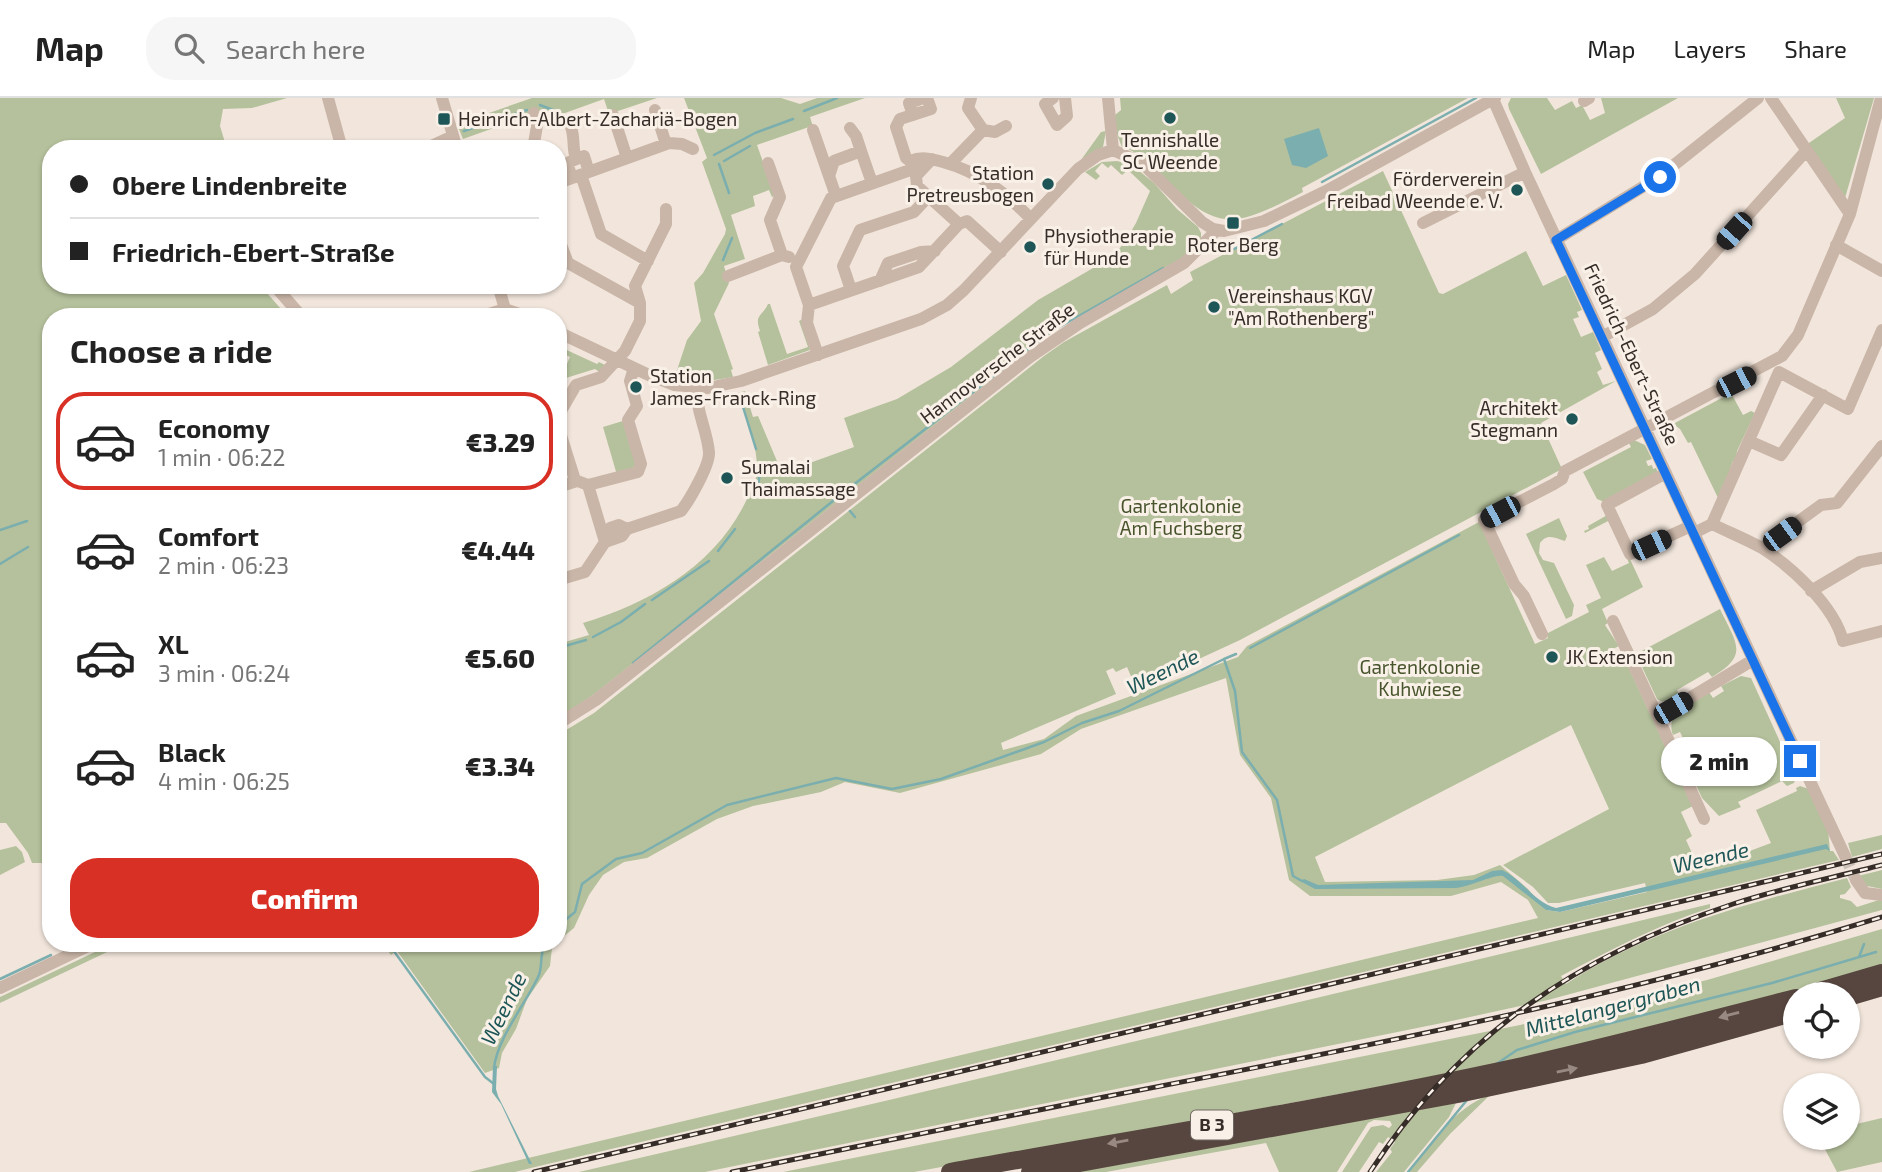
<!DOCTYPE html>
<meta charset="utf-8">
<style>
body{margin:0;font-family:"Exo 2",sans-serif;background:#f6f6f6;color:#222;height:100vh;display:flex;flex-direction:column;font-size:26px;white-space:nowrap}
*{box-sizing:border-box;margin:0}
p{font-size:23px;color:#767676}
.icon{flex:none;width:38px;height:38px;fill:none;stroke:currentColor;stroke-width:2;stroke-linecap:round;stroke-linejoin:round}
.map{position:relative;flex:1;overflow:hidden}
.side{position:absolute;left:42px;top:210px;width:525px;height:644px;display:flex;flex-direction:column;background:#fff;border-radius:28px;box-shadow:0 2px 5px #0004}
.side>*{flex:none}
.hud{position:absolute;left:42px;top:42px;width:525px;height:154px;border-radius:28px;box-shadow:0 2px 5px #0004;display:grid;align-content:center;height:154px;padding:0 28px;background:#fff}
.tools{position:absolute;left:1783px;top:884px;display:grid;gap:14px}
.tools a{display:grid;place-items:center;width:77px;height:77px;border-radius:50%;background:#fff;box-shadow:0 2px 5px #0004;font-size:35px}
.end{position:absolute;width:32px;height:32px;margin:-16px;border:9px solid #1a73e8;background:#fff;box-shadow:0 0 0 4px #fff}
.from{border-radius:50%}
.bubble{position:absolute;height:49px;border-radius:24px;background:#fff;box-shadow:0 2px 5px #0004;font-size:23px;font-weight:800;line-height:49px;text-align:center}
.car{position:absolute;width:21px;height:42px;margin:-21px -10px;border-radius:9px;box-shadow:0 0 5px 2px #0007;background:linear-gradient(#222 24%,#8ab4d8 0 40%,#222 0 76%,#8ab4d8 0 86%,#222 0)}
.hud b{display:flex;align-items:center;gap:24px;height:66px;font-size:26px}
.hud b+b{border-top:2px solid #e0e0e0}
.hud i{width:18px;height:18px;background:#222}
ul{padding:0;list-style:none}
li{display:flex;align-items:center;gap:21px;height:98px;margin:0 14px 10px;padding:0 14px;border:4px solid transparent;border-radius:28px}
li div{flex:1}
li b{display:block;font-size:26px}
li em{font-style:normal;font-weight:800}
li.selected{border-color:#d93025}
li>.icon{width:63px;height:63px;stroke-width:1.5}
h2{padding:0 28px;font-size:32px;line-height:84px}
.primary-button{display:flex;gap:14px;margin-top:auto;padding:14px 28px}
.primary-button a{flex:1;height:80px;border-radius:28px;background:#d93025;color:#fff;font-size:28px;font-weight:800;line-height:80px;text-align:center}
header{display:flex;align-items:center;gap:42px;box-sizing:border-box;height:98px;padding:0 35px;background:#fff;border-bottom:2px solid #e0e0e0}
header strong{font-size:33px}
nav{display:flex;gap:38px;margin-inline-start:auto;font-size:24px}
.search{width:490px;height:63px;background:#f6f6f6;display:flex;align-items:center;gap:18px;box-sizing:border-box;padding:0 24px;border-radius:28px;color:#767676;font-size:26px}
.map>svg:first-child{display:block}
</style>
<header>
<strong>Map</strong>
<div class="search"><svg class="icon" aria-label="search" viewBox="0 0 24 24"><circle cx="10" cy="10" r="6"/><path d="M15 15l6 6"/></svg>Search here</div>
<nav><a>Map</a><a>Layers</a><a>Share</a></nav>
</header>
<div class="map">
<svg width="1882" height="1074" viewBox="0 0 1882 1074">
<rect width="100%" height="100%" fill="#f2e6dc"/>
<!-- green -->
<path fill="#b5c19c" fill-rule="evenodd" d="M 0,0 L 287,0 L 252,10 L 223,11 L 220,28 L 227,51 L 51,51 L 51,187 L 260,187 L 288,219 L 51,219 L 51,765 L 32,765 L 28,755 L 6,725 L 0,725 Z
M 532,0 L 657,0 L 609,16 L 604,1 L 540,24 L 536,15 L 463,41 L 457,26 Z
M 684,0 L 781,0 L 800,6 L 817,0 L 865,0 L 810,19 L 814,32 L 809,29 L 757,47 L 775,98 L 772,99 L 769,92 L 753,98 L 755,108 L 731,117 L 745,161 L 724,168 L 729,185 L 714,216 L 733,271 L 731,272 L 733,279 C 713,283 695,285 675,280 L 674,274 L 677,272 L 687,242 L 701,223 L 694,185 L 703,175 L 725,136 L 726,131 L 702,64 L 707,60 Z
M 1120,0 L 1468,0 L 1302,90 L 1303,94 C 1243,125 1219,139 1169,84 C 1154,68 1143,56 1122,49 L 1116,34 L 1115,17 L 1121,12 Z
M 1511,0 L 1547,0 L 1555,12 L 1572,3 L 1576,10 L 1582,7 L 1590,22 L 1605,15 L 1601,0 L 1678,0 L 1541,76 L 1509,11 L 1508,6 Z
M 1836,0 L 1874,0 L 1845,100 L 1806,47 L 1845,20 Z
M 1106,33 L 1103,49 L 1081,62 L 1101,34 Z
M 1117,63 L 1132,67 L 1154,85 L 1177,111 L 1198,129 L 1201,135 L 1201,143 L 1182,161 L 1058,230 L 1023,257 L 593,597 L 558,620 L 558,546 L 589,537 L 583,525 C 649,505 715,468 746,403 C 749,397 753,390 755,384 C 763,356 745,321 738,295 L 745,293 L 753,319 L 758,318 L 782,375 L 854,349 L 844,320 L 897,301 L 951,269 L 1038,202 L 1112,159 L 1124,145 L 1136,125 L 1150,93 L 1128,72 L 1122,77 L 1111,67 L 1108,70 L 1102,65 L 1095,73 L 1100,78 L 1096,82 L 1085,74 L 1102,64 Z
M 1383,73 L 1439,195 L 1443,196 L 1526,153 L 1543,188 L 1566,177 L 1582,212 L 1577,214 L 1579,219 L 1573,221 L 1581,239 L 1593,234 L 1601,252 L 1595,255 L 1602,271 L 1597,274 L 1603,287 L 1616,283 L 1541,325 L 1562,371 L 1240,542 L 1136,590 L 1127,569 L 1116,574 L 1113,570 L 1106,573 L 1116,596 L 1001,645 L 1003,652 L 1044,641 L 1076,618 L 1238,559 L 1247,548 L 1479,424 L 1535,546 L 1548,540 L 1546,536 L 1589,514 L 1586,507 L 1601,500 L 1586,467 L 1604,459 L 1612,473 L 1629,465 L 1610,422 L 1585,435 L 1584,433 L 1589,431 L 1588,428 L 1609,416 L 1643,489 L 1602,511 L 1608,525 L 1605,527 L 1619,548 L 1613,551 L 1619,565 L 1625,562 L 1693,708 L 1681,714 L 1692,738 L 1686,742 L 1698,768 L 1728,755 L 1731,760 L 1771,745 L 1756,712 L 1797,693 L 1796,690 L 1800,688 L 1809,691 L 1828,731 L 1830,753 L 1833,753 L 1839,762 L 535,1069 L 515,1074 L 469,1074 L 1538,820 L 1528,802 L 1501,784 L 1451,798 L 1310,798 L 1289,782 L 1271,700 L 1240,657 L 1226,580 L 1081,631 L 1041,656 L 900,695 L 845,684 L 821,694 L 753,708 L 717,721 L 647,760 L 624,764 L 603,777 L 589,797 L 574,830 L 558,843 L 558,637 L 594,615 L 1044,258 L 1064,244 L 1167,187 L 1171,196 L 1193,182 L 1190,174 ZM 1571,627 L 1609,711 L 1503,767 L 1533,789 L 1548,805 L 1559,805 L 1645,785 L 1647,794 L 1560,814 L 1546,812 L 1528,791 L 1500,767 L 1474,777 L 1437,782 L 1325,784 L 1315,759 Z
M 768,206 L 770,206 L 787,256 L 808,249 L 799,223 L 803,221 L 810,252 L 768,267 L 758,234 L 760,233 C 754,216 762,219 768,206 Z
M 558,248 L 597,266 L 599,264 L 607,268 L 601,275 L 595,271 L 566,280 L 558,294 L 558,278 L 561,279 L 570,259 L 558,253 Z
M 1731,295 L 1743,317 L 1751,313 L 1755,315 L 1737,353 L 1736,364 L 1733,363 L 1719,402 L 1691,344 L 1688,345 L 1680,331 L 1673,326 Z
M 626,322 L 639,367 L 617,377 L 603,329 Z
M 1634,342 L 1645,347 L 1652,361 L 1646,363 L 1648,368 L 1652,367 L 1653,371 L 1656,370 L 1659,377 L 1607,405 L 1597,401 L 1583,374 L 1631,349 L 1629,345 Z
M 1559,420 L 1567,438 L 1565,443 C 1557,441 1548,434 1540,445 L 1539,455 L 1543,462 L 1554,465 L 1574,507 L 1572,518 L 1566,521 L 1526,436 Z
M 1720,511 C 1736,545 1750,557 1712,579 L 1708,574 L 1677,592 L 1680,598 C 1672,602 1666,607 1657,601 L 1636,556 Z
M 1741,578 L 1751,580 L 1796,679 L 1794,685 L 1787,688 L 1782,683 L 1738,704 L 1741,709 L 1719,718 L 1702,700 L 1681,654 L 1688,651 L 1680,634 L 1673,637 C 1664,614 1693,605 1709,594 L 1713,600 L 1724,593 L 1721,588 Z
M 1882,737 L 1882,751 L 1852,759 L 1848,745 Z
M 16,748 L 22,754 L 25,764 L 0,777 L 0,752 Z
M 1882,772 L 1882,791 L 1867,788 L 1858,778 Z
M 1847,780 L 1851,789 L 1845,796 L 1840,797 L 1840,800 L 1851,803 L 1857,809 L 1882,801 L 1882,812 L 1548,902 L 1447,924 L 705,1074 L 579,1074 L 889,1002 L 1710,806 L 1710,810 C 1657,827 1609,853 1561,878 L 1566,886 C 1651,830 1750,805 1847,780 Z
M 1882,831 L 1882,869 L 1682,924 L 1438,978 L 914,1074 L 783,1074 L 1520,927 L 1707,882 Z
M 114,845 L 126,845 L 0,905 L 0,899 Z
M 382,845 L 556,845 L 552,850 L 550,868 L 527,901 L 516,931 L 502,955 L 499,970 L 485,975 L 397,853 L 391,857 Z
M 1490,997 L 1450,1036 L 1417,1074 L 1409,1074 C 1431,1044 1455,1009 1490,997 Z
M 1456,1005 L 1449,1019 L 1404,1074 L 1376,1074 L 1392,1054 L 1390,1051 L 1395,1044 L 1388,1039 L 1383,1046 L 1379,1044 L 1359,1074 L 1342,1074 L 1371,1029 L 1383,1027 L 1389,1030 L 1392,1027 L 1390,1023 L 1374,1022 L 1368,1025 L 1337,1074 L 1279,1074 L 1266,1045 L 1106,1074 L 1061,1074 Z
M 1882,1020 L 1882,1064 L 1837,1074 L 1819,1040 L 1848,1040 L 1848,1028 Z"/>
<!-- water -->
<path fill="#7baeae" d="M 1319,30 L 1328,58 L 1306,70 L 1292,67 L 1284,41 Z
M 1827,746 L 1830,753 L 1826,751 L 1560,814 L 1546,812 L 1503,778 C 1494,776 1470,789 1455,790 L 1315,791 L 1300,783 L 1304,781 L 1318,787 L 1473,782 L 1492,773 L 1502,772 C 1522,781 1534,804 1556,810 Z
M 493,968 L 497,968 L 496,991 L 498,998 L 532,1066 L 529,1066 L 501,1006 L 492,994 Z"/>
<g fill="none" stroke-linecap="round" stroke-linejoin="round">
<!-- stream -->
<path stroke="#7baeae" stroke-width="2.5" d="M 540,7 L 553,12
M 804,13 L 837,0
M 464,33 L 527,12
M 714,57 L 755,35 L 793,21
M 724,63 L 750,48
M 719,66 L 729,95
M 1322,84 L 1476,0
M 1234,151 L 1282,126
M 723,162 L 732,140
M 739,296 L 756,351
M 758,387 L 760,375
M 850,413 L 855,419
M 0,432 L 27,423
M 718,453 L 735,431
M 0,466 L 28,449
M 652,502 L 709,463
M 593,539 L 621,524 L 645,506
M 558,550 L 586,542
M 1250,550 L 1459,437
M 1224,561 L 1236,556
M 633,565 L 839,398 L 1049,235 L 1163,170
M 558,828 L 575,814 L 582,786 L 616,761 L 642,755 L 727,707 L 836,680 L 892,691 L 941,681 L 1044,644 L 1082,625 L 1119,613 L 1224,561 L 1235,593 L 1242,654 L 1277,702 L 1293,778 L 1302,783
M 388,845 L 485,979 L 494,986
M 63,851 L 76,845
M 1859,859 L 1864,846
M 0,881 L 51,857
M 1495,967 L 1517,952 L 1575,934 L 1772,885 L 1876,854
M 494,970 C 497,940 527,904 539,877 C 543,866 539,855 546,845
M 1408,1074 L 1467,1002"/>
<!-- minor-tunnel -->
<path stroke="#ccc1b8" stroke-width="12" stroke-dasharray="12 6" stroke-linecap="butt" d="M 1845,758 L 1856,782"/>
<!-- minor -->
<path stroke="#cab6a8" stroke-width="12" d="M 328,0 L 342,51
M 442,0 L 457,51
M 927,0 L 931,11 L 900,21 L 896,29 L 906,60 L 910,63 L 916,78 L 932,61
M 1053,0 L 1045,6 L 1057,27 L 1067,18 L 1065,0
M 1108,0 L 1113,52
M 1771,0 L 1850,116
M 1493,1 L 1525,74 L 1845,758
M 1584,3 L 1589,0
M 655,12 L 666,46
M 613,17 L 627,60
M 913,17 L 909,5 L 923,0
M 571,29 C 575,40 572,50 576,61
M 850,30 L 856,38 L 861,53
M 813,32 L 836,98
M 983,32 L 995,34 L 1006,28
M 425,51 L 453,38
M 533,51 L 537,28 L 534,15
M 1113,52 L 1142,65 L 1202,124 L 1213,131 L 1224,133 L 1264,123 L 1326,93 L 1495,0
M 910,63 C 922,58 931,61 943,64 C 979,74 1005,94 1031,121
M 768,65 L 780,99 L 770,122 L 782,157
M 950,66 L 983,32 L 968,10 L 971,0
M 581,77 L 601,136 L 648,163
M 829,78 L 834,63 L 861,53 L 872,85
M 916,78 L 917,88 L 959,126 L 967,123 L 1001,154
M 572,80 L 567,65 L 584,58 L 589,74
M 558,85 L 669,45 L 682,46 L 693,51
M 1423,125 L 1525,74
M 558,139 L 568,165 L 640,205
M 1556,142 L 1659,79 L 1758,0
M 1836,147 L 1882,173
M 728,178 L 782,157 L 789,159
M 880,183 L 888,165 L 921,154 L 935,153
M 274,187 L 302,219
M 498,187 L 505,211
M 851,192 L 843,168 L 860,132 L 914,114 L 929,98
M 809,207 L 919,169 L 959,126
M 505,211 L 528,219
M 479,219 L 505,211
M 558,234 L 651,278 L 674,287 L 708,290 L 741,283 L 921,221 L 947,207 L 964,192 L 1078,71 L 1098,57 L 1113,52
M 1602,239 L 1653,211 L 1695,176 L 1806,53
M 818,257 L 807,225 L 809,207 L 796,169 L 831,100 L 913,71
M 1779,274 L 1848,311 L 1882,232
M 558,318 L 576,287 L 601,279 L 625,253 L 640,223 L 640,205 L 635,188 L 666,126 L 666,111
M 558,328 L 575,382 L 588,387
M 1749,343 L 1781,357 L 1823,297
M 1666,375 L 1607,407 L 1630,456 L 1691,428
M 558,389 L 577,383
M 1712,426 C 1728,434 1746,441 1762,450 C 1792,469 1834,508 1843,543 L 1882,533
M 627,431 L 619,427 L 610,430 L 605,444 L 622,438 L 627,431 L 681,413 C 689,403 710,367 709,354 C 707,332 696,313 696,290
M 1694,435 L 1712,426 L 1779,274
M 1762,450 L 1821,407 L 1837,405 L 1882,348
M 558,482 L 585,474 L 605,444 L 588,387 L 638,374 L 641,366 L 628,322 L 637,308 L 630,283 L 634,270
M 1811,493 L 1860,464 L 1882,460
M 1613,523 L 1658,619
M 1542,536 L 1524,498 L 1514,486 L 1484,422 L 1554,386 L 1562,381 L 1565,373 L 1782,258 L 1798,237 L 1850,116 L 1881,0
M 558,626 L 596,602 L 1030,259 L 1080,225 L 1184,165 L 1217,132
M 1704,721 L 1658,619 L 1753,562
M 1856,782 L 1865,795 L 1882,797
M 0,890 L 94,845"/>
<!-- highway -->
<path stroke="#57463f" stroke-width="18" d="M 1810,896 L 1882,875
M 1848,899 L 1882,889
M 950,1074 C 1139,1040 1330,1010 1518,969 C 1611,948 1703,924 1796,900
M 1030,1074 L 1458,996 L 1641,957 L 1796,914"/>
<!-- rail casing -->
<g stroke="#362c28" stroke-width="5">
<path id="rail" d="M 534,1074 L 1882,756
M 732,1074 C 856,1049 980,1023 1104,999 C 1365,949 1627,898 1882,819
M 1370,1074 C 1460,936 1579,857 1733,806 C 1782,790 1832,780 1882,767"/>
</g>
<!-- rail -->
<use href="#rail" stroke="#f9f1e8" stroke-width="2.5" stroke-dasharray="8" stroke-linecap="butt"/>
</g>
<!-- one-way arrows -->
<defs><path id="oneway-solid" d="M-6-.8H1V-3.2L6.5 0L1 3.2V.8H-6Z" transform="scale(1.75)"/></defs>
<g fill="#988a83">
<use href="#oneway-solid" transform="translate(1729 917) rotate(165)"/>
<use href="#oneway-solid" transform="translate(1567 972) rotate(-12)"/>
<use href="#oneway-solid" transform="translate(1118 1044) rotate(170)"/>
</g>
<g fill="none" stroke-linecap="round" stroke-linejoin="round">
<!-- route -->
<path stroke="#1a73e8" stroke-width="9" d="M 1660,79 L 1556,142 L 1800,663"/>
</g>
<!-- markers -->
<g fill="#1e5657" stroke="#f9f1e8" stroke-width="2.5">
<circle cx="1170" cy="20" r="7"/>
<rect x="437" y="14" width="14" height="14" rx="3.5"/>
<circle cx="1048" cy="86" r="7"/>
<circle cx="1517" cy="92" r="7"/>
<rect x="1226" y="118" width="14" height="14" rx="3.5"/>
<circle cx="1030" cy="149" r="7"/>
<circle cx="1214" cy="209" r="7"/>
<circle cx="636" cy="289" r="7"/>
<circle cx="1572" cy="321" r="7"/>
<circle cx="727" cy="380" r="7"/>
<circle cx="1552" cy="559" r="7"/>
</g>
<g text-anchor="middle" stroke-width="6" stroke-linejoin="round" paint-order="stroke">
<!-- shield labels -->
<rect fill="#f9f1e8" stroke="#706762" stroke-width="2" x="1191" y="1012.5" width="42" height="29" rx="5"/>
<g font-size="18" font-weight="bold" fill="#362c28">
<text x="1212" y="1033">B 3</text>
</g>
<!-- poi labels -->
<g font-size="19" fill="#362c28" stroke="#f9f1e8" text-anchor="start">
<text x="458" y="28">Heinrich-Albert-Zachariä-Bogen</text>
<text x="1170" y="49" text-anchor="middle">Tennishalle<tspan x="1170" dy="22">SC Weende</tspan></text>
<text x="1034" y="82" text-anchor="end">Station<tspan x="1034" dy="22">Pretreusbogen</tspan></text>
<text x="1503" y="88" text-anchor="end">Förderverein<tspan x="1503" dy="22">Freibad Weende e. V.</tspan></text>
<text x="1044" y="145">Physiotherapie<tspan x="1044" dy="22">für Hunde</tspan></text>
<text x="1233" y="154" text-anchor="middle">Roter Berg</text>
<text x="1228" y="205">Vereinshaus KGV<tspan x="1228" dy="22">"Am Rothenberg"</tspan></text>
<text x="650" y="285">Station<tspan x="650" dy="22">James-Franck-Ring</tspan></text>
<text x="1558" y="317" text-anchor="end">Architekt<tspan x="1558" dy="22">Stegmann</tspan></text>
<text x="741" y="376">Sumalai<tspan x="741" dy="22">Thaimassage</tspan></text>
<text x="1566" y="566">JK Extension</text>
</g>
<!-- street labels -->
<g font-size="19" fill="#362c28" stroke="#f9f1e8">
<text transform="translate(1632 256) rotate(65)" y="7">Friedrich-Ebert-Straße</text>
<text transform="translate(997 265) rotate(-37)" y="7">Hannoversche Straße</text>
</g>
<!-- park labels -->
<g font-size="19" fill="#47542c" stroke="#f9f1e8">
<text x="1181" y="415">Gartenkolonie<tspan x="1181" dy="22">Am Fuchsberg</tspan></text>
<text x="1420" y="576">Gartenkolonie<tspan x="1420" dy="22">Kuhwiese</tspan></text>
</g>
<!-- water labels -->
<g font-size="21" font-style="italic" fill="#1e5657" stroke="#f9f1e8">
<text transform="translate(1163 574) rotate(-26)" y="7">Weende</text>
<text transform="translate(1711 760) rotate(-13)" y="7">Weende</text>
<text transform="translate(1613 909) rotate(-15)" y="7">Mittelangergraben</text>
<text transform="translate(504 911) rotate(-64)" y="7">Weende</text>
</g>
</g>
</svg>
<div class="tools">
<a><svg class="icon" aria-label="locate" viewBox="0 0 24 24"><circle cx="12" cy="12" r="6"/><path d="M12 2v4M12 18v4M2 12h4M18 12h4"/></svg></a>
<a><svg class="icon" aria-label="layers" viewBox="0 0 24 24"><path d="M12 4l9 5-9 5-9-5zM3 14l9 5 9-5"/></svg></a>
</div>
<i class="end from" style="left:1660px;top:79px"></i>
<i class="end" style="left:1800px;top:663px"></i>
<div class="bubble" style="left:1661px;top:639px;width:116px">2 min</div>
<i class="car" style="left:1734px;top:133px;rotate:222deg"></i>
<i class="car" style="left:1736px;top:284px;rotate:63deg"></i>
<i class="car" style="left:1500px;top:414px;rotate:242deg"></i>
<i class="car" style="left:1782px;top:436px;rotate:54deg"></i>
<i class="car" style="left:1651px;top:447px;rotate:65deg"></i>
<i class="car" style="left:1673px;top:610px;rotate:60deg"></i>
<div class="hud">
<b><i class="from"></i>Obere Lindenbreite</b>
<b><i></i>Friedrich-Ebert-Straße</b>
</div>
<section class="side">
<h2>Choose a ride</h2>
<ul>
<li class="selected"><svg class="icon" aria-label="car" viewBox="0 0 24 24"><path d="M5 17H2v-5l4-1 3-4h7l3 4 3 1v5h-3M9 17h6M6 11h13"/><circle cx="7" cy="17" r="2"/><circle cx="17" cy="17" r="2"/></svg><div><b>Economy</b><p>1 min · 06:22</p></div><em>€3.29</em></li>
<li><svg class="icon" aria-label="car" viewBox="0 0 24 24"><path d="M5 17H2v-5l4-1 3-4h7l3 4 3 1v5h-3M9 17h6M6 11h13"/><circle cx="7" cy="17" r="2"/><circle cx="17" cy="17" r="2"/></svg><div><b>Comfort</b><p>2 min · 06:23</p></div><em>€4.44</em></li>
<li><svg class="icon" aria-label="car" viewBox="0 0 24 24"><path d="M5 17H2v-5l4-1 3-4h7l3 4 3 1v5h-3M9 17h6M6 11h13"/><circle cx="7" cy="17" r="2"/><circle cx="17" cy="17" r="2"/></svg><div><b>XL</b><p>3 min · 06:24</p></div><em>€5.60</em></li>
<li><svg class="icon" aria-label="car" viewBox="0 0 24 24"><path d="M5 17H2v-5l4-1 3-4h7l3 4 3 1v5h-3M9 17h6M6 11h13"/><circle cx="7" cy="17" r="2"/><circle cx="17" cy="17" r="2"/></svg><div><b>Black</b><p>4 min · 06:25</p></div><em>€3.34</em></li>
</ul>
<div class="primary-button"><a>Confirm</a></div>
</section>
</div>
